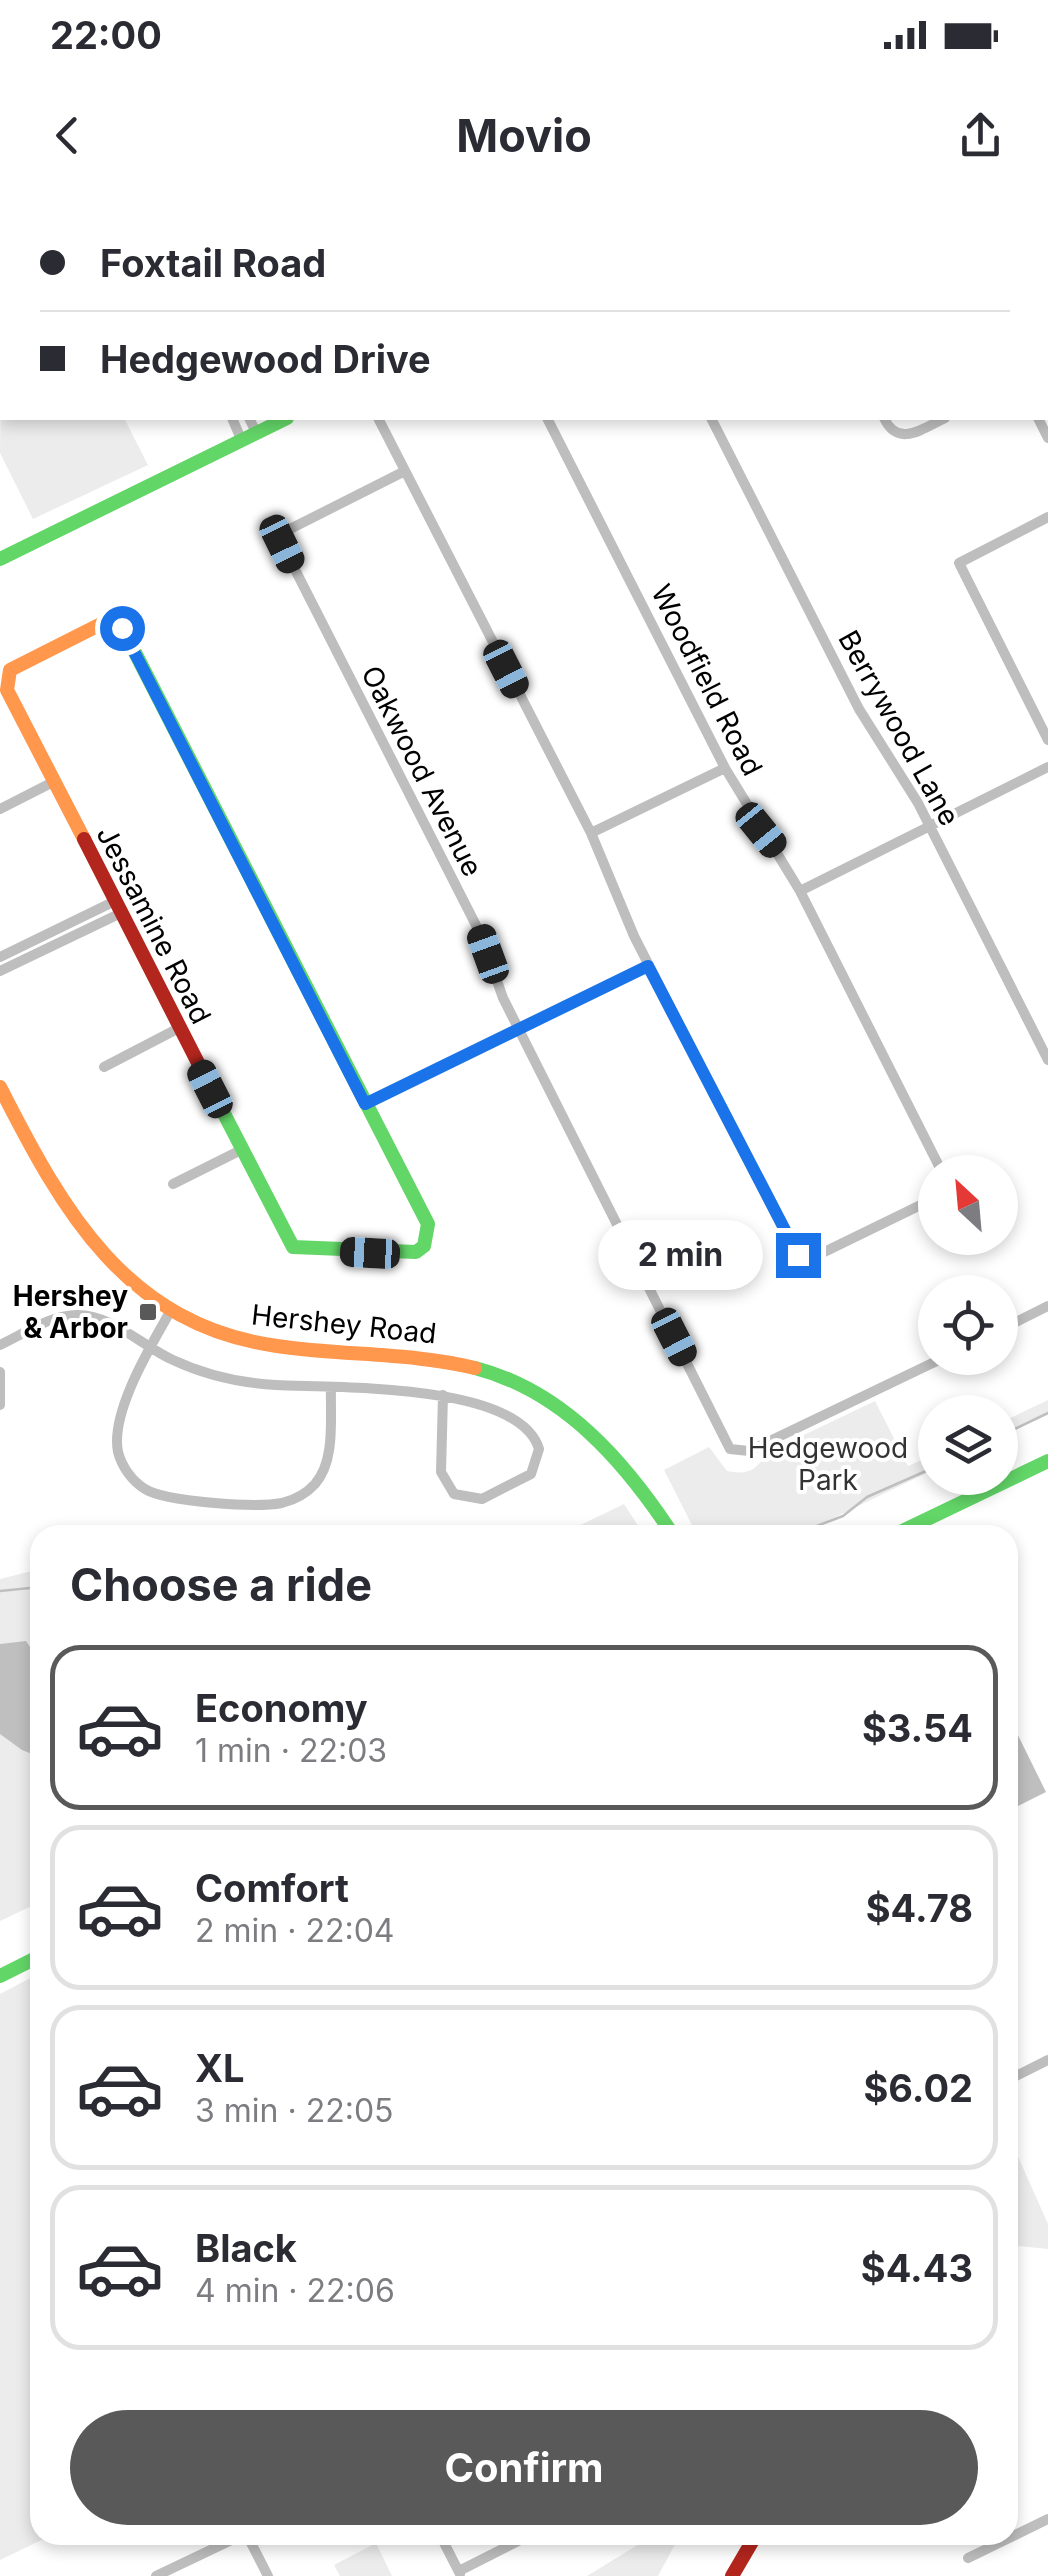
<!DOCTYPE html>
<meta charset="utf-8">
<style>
body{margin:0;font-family:Inter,sans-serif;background:#f2f2f3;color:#2b2b33;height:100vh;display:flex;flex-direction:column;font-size:38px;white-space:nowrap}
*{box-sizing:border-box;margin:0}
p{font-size:32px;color:#7c7c81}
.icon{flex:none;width:55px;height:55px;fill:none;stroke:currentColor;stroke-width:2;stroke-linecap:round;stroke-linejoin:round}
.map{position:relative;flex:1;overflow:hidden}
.side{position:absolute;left:30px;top:1325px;width:988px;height:1020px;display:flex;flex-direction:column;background:#fff;border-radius:30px;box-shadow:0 5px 15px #0003}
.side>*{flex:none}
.banner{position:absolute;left:0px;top:0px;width:1050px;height:220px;box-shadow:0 5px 15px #0003;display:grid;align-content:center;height:220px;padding:0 40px;background:#fff}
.needle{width:65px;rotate:334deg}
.controls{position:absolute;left:918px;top:955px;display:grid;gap:20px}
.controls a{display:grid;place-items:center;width:100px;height:100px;border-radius:50%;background:#fff;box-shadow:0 5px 15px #0003;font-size:50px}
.end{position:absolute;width:45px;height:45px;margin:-22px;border:12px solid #1a73e8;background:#fff;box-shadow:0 0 0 5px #fff}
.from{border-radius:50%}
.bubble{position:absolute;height:70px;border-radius:35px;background:#fff;box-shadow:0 5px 15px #0003;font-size:32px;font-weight:700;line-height:70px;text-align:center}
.car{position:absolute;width:30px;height:60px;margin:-30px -15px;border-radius:12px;box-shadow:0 0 8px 2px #0007;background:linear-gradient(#222 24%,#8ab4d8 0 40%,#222 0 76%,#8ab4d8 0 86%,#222 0)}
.banner b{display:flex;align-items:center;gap:35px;height:95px;font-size:38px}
.banner b+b{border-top:2px solid #e1e1e2}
.banner i{width:25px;height:25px;background:#2b2b33}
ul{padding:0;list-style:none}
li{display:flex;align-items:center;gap:30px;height:165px;margin:0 20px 15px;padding:0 20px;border:5px solid #e1e1e2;border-radius:30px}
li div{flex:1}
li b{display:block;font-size:38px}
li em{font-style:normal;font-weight:700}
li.selected{border-color:#595959}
li>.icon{width:90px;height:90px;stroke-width:1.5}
h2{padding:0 40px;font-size:45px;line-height:120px}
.primary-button{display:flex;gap:20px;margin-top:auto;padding:20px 40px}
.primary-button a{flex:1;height:115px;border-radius:60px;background:#595959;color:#fff;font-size:40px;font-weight:700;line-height:115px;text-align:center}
.status{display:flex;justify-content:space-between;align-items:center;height:70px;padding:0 50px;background:#fff;direction:ltr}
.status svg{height:28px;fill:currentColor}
header{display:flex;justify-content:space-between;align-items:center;height:130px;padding:0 40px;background:#fff;font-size:45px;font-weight:700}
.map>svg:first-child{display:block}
</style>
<div class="status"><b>22:00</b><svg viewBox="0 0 49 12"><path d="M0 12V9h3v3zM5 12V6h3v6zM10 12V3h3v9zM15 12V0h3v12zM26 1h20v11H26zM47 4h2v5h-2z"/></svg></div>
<header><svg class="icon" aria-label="back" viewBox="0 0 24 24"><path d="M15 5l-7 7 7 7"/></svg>Movio<svg class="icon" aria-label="share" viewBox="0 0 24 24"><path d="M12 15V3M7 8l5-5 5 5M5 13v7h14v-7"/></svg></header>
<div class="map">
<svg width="1048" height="2376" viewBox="0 0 1048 2376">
<rect width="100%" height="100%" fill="#fff"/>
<!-- green -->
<path fill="#ececec" d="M 2,79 L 2,218 L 124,218 L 148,265 L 33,319 L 0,253 Z
M 1048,1200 L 1048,1214 L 1000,1238 L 1000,1223 Z
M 875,1201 L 908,1266 L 935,1254 L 935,1269 L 798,1335 L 697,1335 L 664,1270 L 709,1247 L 727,1271 C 747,1275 757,1271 766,1253 Z
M 624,1304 L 644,1335 L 560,1335 Z
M 40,1369 L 40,1702 L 0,1721 L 0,1379 Z
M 40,1773 L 40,2335 L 52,2335 L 0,2360 L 0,1794 Z
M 1008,1934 L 1048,2024 L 1048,2049 L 1010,2045 Z
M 654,2335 L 680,2335 L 658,2376 L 587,2376 Z
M 376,2343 L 392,2376 L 340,2376 L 334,2365 Z"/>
<!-- water -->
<path fill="#bfbfbf" d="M 26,1441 L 32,1450 L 40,1449 L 40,1557 L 22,1550 L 0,1534 L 0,1444 Z
M 1008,1515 L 1046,1592 L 1008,1611 Z"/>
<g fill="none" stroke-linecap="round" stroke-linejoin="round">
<!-- stream -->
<path stroke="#bfbfbf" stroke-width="2.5" d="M 1000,1236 L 1048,1213
M 793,1335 L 843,1316 L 867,1297 L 935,1267
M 0,1391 L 40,1387"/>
<!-- street -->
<path stroke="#bebebe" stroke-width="10" d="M 772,0 L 773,2
M 787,0 L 788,2
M 250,2 L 251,0
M 232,218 L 241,239
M 249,218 L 256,232
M 378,218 L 591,633 L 634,736 L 795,1052 L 805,1058 L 814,1057 L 935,998
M 547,218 L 725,568 L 800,691 L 942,972
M 711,218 L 859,509 L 918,603 L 1048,860
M 884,218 C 898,248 922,229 945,218
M 1038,218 L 1048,238
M 405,271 L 292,328 L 283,335 L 282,344 L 481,735 L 503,798 L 730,1249 L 749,1251 L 943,1158
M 1048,317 L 959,363 L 1048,540
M 0,609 L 53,582
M 591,633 L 725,568
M 800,691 L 1048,567
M 0,757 L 115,701
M 0,771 L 121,713
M 104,867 L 179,828
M 365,904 L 649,765
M 173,984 L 241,950
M 171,1110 C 152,1144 110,1212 118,1252 C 122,1267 132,1281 145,1289 C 166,1302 256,1308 282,1303 C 294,1300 306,1294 315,1284 C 336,1260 330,1217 331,1187
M 1000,1130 L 1048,1106
M 0,1145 C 24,1134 50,1115 77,1115 C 113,1115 142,1146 173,1160 C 205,1175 240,1183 276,1185 C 333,1188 519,1182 539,1249 L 531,1274 L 482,1299 L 454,1294 L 441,1272 L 443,1195
M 0,1172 L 0,1205
M 1008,1880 L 1048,1860
M 247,2335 L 268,2376
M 440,2335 L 460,2374
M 968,2358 L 1048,2319
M 459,2371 L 530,2335
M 156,2376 L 242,2335"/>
<!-- fast -->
<path stroke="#63d668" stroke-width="14" d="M 726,2 L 732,0
M 0,359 L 287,218
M 101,424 L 116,424 L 125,433 L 428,1024 L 424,1046 L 416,1052 L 293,1047 L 220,906
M 475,1168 C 564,1191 625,1262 673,1335
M 894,1335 L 1048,1261
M 0,1776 L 40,1756"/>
<!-- slow -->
<path stroke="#ff974d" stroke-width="14" d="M 84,639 L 7,490 L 10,470 L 101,424
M 0,887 C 63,1011 126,1125 277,1146 C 343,1156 409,1152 475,1168"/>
<!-- jam -->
<path stroke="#b3261e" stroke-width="14" d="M 84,639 L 220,906
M 732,2376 L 756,2335"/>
</g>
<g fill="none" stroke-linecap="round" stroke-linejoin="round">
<!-- route -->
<path stroke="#1a73e8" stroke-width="12" d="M 122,428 L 365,904 L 648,766 L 798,1055"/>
</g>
<!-- markers -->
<rect fill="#595959" stroke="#fff" stroke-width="4" x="138" y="1102" width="20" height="20" rx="5"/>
<g text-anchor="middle" stroke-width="8" stroke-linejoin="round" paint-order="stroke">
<!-- street labels -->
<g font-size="28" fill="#000" stroke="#fff">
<text transform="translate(707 480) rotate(63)" y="10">Woodfield Road</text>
<text transform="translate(899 528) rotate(61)" y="10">Berrywood Lane</text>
<text transform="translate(422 571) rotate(63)" y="10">Oakwood Avenue</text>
<text transform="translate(154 725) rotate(63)" y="10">Jessamine Road</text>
<text transform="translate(344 1124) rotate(6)" y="10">Hershey Road</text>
</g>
<!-- poi labels -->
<g font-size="28" font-weight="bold" fill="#000" stroke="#fff" text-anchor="end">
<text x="128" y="1106">Hershey<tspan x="128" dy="32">&amp; Arbor</tspan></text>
</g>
<!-- park labels -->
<g font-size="28" fill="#333" stroke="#fff">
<text x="828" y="1258">Hedgewood<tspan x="828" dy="32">Park</tspan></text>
</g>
</g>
</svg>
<div class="controls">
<a><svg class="needle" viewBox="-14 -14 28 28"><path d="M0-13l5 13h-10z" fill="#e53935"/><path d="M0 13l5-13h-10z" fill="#7c7c81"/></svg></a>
<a><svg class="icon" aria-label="locate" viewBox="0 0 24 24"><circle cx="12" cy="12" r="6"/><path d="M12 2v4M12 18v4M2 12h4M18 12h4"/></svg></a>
<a><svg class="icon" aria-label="layers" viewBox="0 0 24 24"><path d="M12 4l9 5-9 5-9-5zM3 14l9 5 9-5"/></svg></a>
</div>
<i class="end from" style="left:122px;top:428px"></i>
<i class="end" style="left:798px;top:1055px"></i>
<div class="bubble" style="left:598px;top:1020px;width:165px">2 min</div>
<i class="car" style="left:282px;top:344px;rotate:154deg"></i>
<i class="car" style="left:506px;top:469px;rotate:153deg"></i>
<i class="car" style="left:761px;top:630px;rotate:141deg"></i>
<i class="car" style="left:488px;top:754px;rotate:340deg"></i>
<i class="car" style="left:210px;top:889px;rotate:333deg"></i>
<i class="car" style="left:370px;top:1053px;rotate:273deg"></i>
<i class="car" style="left:674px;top:1137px;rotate:153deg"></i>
<div class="banner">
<b><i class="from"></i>Foxtail Road</b>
<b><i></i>Hedgewood Drive</b>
</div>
<section class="side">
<h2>Choose a ride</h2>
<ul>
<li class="selected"><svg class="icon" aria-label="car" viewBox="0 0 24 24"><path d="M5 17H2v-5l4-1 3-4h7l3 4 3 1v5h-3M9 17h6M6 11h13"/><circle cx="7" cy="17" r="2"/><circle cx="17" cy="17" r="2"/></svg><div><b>Economy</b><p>1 min · 22:03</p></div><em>$3.54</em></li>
<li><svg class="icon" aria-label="car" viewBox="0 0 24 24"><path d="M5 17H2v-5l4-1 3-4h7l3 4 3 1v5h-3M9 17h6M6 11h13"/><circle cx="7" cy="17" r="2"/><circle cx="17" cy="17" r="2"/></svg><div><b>Comfort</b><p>2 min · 22:04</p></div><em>$4.78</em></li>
<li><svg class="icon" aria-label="car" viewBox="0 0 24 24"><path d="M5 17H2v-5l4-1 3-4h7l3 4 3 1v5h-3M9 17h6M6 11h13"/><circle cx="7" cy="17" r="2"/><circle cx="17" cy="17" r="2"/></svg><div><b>XL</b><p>3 min · 22:05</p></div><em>$6.02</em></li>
<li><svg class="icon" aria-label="car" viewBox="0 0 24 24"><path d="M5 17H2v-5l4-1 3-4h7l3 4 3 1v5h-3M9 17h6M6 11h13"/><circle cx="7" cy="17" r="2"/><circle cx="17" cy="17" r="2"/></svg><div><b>Black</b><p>4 min · 22:06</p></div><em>$4.43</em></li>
</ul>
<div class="primary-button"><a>Confirm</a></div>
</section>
</div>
